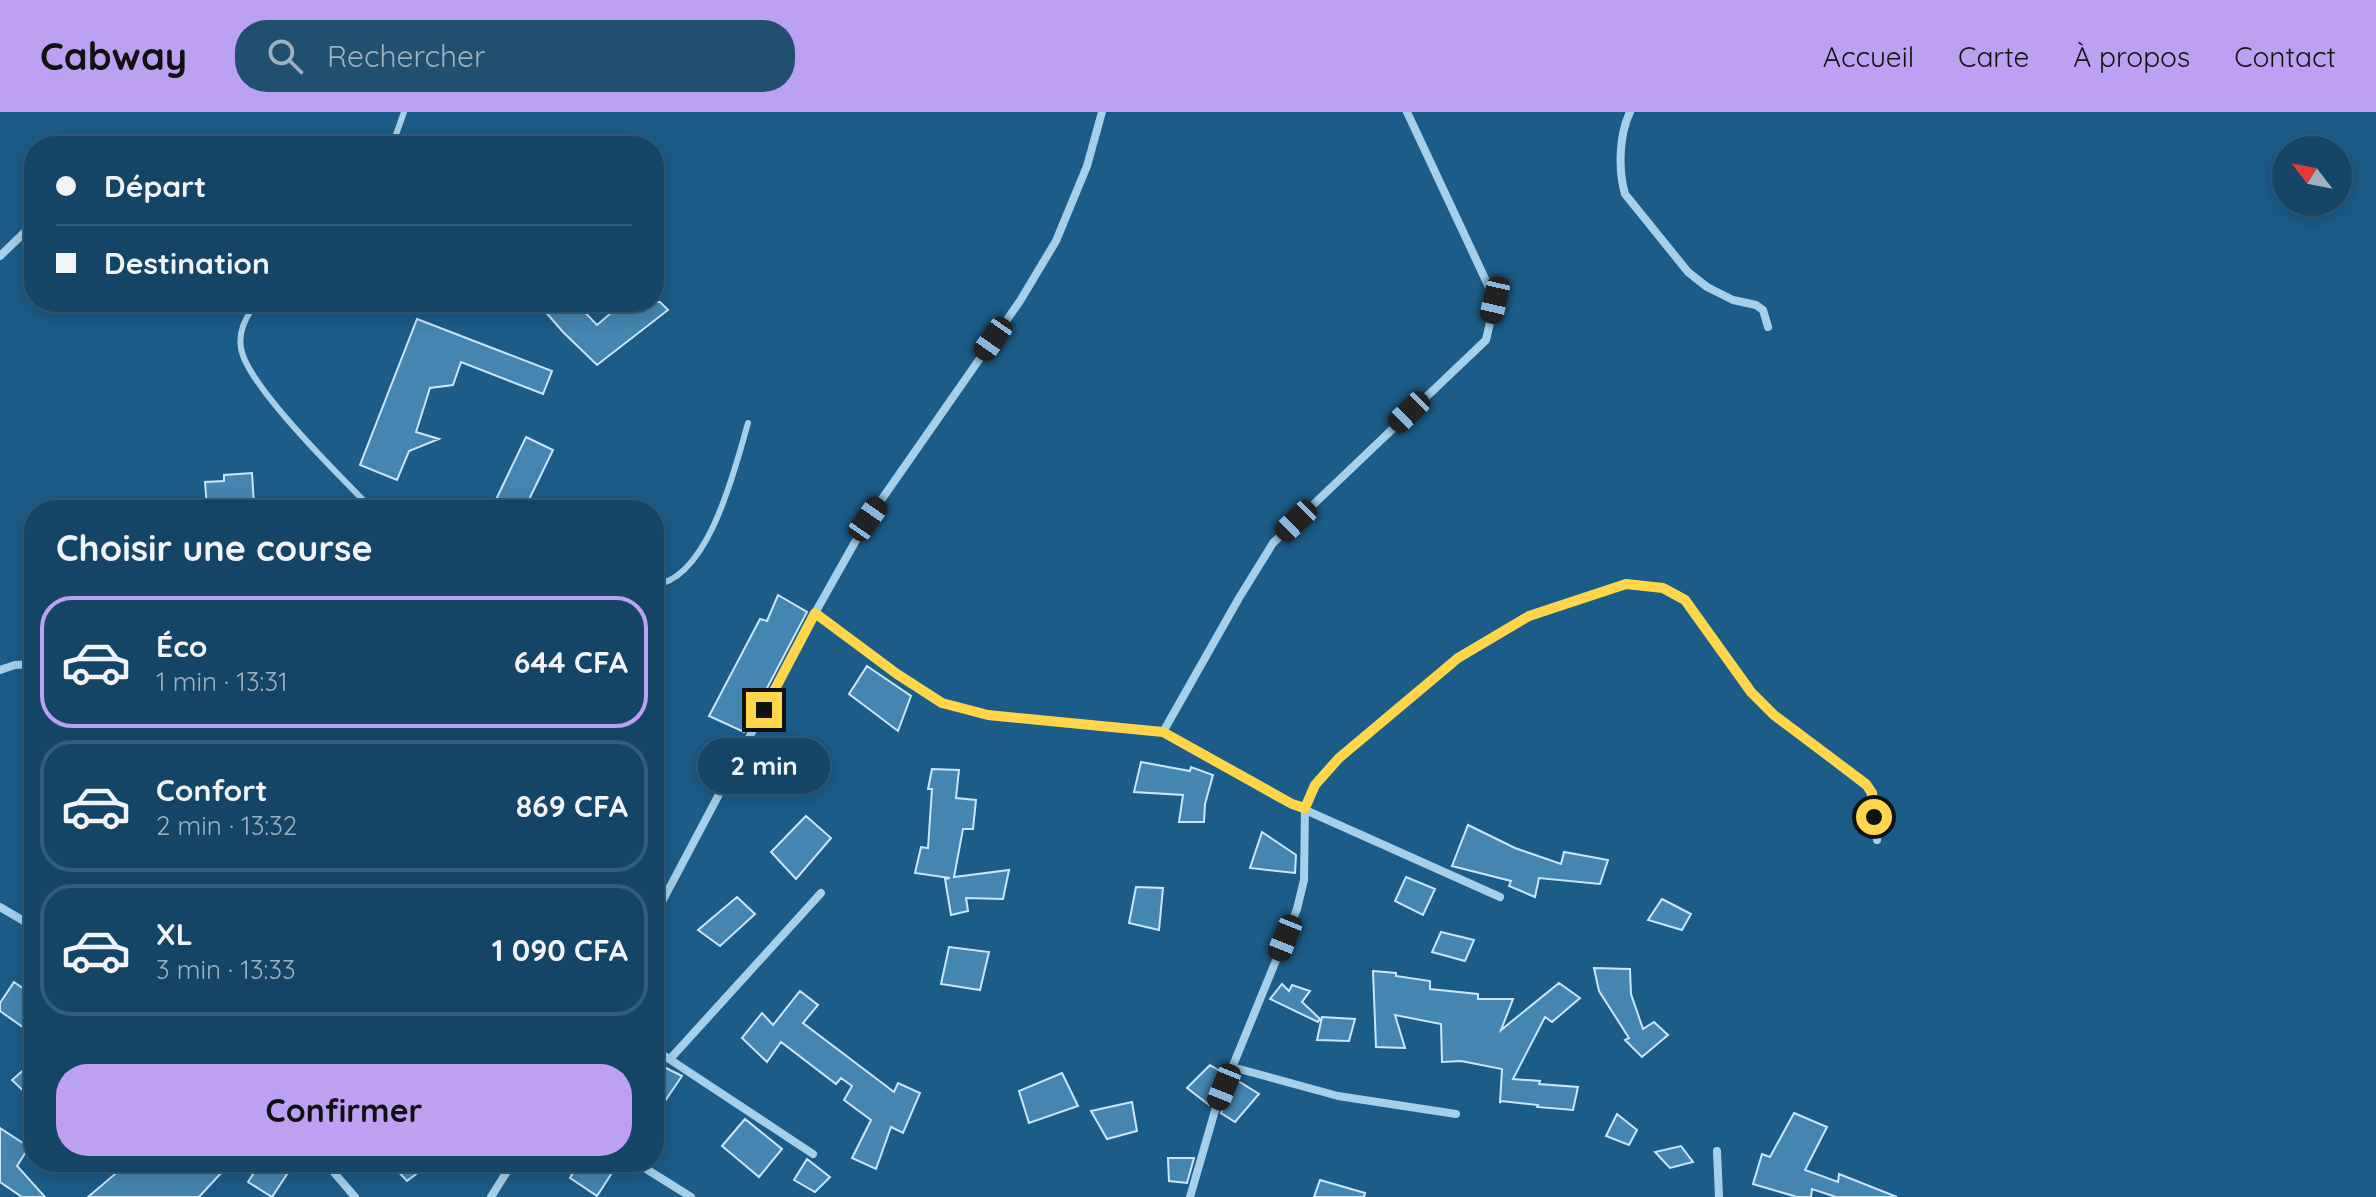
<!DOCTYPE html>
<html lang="fr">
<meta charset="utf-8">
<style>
body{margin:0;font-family:Quicksand,sans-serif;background:#214f6f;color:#f1f3f6;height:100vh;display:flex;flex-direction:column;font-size:30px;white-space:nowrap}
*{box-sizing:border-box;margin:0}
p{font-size:26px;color:#9db1bf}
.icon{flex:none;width:44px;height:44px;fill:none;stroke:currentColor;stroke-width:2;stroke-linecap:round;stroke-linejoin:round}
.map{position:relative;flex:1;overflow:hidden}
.side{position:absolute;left:24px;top:388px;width:640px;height:672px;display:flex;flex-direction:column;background:#144566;border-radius:32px;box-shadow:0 4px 20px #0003,0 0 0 2px #335d7a}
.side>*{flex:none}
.hud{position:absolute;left:24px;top:24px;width:640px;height:176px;border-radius:32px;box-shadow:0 4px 20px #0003,0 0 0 2px #335d7a;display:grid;align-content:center;height:176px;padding:0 32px;background:#144566}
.needle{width:52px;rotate:302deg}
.fabs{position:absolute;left:2272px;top:24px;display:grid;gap:16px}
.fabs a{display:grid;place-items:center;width:80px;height:80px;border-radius:50%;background:#144566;box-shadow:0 4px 20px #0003,0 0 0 2px #335d7a;font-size:40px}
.end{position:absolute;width:36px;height:36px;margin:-18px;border:10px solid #ffd54a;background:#111;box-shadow:0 0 0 4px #111}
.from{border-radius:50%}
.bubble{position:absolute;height:56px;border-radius:28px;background:#144566;box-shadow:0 4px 20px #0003,0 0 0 2px #335d7a;font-size:26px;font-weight:700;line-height:56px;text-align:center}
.car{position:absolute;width:24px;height:48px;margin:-24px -12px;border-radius:10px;box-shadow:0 0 6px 2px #0007;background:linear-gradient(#222 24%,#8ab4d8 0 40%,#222 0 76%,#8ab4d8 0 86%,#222 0)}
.hud b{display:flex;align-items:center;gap:28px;height:76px;font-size:30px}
.hud b+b{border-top:2px solid #335d7a}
.hud i{width:20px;height:20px;background:#f1f3f6}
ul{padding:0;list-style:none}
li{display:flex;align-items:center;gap:24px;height:132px;margin:0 16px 12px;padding:0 16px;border:4px solid #335d7a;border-radius:32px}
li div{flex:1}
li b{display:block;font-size:30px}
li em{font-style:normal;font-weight:700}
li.selected{border-color:#bca0f2}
li>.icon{width:72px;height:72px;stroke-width:1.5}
h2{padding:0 32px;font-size:36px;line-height:96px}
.cta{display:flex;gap:16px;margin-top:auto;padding:16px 32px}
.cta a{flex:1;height:92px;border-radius:32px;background:#bca0f2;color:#111;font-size:32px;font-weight:700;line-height:92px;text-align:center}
header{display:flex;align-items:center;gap:48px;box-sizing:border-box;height:112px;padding:0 40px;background:#bca0f2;color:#111}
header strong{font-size:38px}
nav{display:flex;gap:44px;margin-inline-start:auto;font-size:28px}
.search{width:560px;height:72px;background:#214f6f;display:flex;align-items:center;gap:20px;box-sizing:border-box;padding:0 28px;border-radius:32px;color:#9db1bf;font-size:30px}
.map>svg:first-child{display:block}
</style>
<header>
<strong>Cabway</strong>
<div class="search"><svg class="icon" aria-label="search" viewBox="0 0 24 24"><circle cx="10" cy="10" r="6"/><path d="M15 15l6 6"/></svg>Rechercher</div>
<nav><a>Accueil</a><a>Carte</a><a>À propos</a><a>Contact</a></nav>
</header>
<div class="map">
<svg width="2376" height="1085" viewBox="0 0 2376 1085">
<rect width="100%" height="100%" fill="#1b5c88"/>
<!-- building -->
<path fill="#4486b1" stroke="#cae7f9" stroke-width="2" d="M 537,190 L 575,190 L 597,213 L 624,190 L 660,190 L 668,198 L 597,253 L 563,220 Z
M 417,207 L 552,259 L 543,282 L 461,250 L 453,273 L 430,276 L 416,320 L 439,327 L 409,339 L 397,368 L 360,353 Z
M 526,325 L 553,338 L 524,398 L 491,398 Z
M 252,361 L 254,393 L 207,396 L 205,370 L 224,369 L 224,363 Z
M 778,483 L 807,500 L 744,620 L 709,604 L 760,507 L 767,509 Z
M 867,554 L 911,584 L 898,619 L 849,582 Z
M 1141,650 L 1190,659 L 1191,655 L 1213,663 L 1205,692 L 1204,710 L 1179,710 L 1183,683 L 1134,680 Z
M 932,657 L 959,658 L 956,686 L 976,688 L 973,717 L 963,717 L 954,765 L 1009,758 L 1003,787 L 966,786 L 968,799 L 951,803 L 945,767 L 950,766 L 915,761 L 921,735 L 928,736 L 932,677 L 928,677 Z
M 806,704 L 831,726 L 796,767 L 771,740 Z
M 1468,713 L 1515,736 L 1561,752 L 1564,740 L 1608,748 L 1600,772 L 1539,766 L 1535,785 L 1509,774 L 1511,769 L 1452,754 Z
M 1262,720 L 1296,743 L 1295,761 L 1250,756 Z
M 1406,765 L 1435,777 L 1423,803 L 1395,789 Z
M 1136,775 L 1163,776 L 1159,818 L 1129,811 Z
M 737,785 L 755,802 L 720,834 L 698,818 Z
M 1662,787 L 1691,802 L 1682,818 L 1648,808 Z
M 1441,820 L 1474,828 L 1465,849 L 1432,840 Z
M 949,835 L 989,840 L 980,878 L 941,872 Z
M 1594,856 L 1630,857 L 1631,882 L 1643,917 L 1654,910 L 1668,923 L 1642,945 L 1625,928 L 1629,926 L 1599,879 Z
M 1373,859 L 1396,861 L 1396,864 L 1430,869 L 1430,877 L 1478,882 L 1478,887 L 1513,887 L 1501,918 L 1559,871 L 1580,886 L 1552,910 L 1545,905 L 1513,967 L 1540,969 L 1539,972 L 1578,975 L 1573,998 L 1537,995 L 1538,993 L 1501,989 L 1500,991 L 1502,957 L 1461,949 L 1442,950 L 1441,912 L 1395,903 L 1405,936 L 1376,935 Z
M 14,870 L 34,884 L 34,923 L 0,899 L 0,891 Z
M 1282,872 L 1289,879 L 1292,873 L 1310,879 L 1302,890 L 1320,907 L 1318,910 L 1270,887 Z
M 800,879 L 818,893 L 803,911 L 894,980 L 898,971 L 920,981 L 903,1021 L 891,1015 L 876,1057 L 852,1046 L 871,1008 L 844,988 L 852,974 L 841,966 L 836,972 L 781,930 L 767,950 L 742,926 L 762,901 L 773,913 Z
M 1322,905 L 1355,907 L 1349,929 L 1317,928 Z
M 34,949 L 34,989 L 12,968 Z
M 654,950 L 682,964 L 663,992 L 654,987 Z
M 1210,953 L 1223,961 L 1209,993 L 1187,976 Z
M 1062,961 L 1078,994 L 1029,1011 L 1019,979 Z
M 1235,967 L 1259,982 L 1235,1010 L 1221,1001 Z
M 1132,990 L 1137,1019 L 1107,1027 L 1091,999 Z
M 1794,1001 L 1827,1015 L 1805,1058 L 1838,1070 L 1839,1062 L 1897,1085 L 1836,1085 L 1812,1077 L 1811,1085 L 1797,1085 L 1753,1072 L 1762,1042 L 1770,1045 Z
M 1617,1002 L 1637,1018 L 1629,1033 L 1606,1024 Z
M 745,1007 L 782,1037 L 759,1065 L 722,1034 Z
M 0,1016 L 29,1035 L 17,1054 L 45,1085 L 22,1085 L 0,1070 Z
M 1681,1034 L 1693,1050 L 1670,1056 L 1655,1040 Z
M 1168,1046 L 1194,1046 L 1187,1071 L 1169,1069 Z
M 807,1047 L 830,1065 L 815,1080 L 794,1068 Z
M 123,1050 L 211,1050 L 222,1060 L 199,1085 L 88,1085 L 121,1057 Z
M 261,1050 L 295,1050 L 272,1085 L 248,1070 Z
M 389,1050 L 432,1050 L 407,1069 Z
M 579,1050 L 619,1050 L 597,1084 L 570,1066 Z
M 1320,1068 L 1365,1081 L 1364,1085 L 1314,1085 Z"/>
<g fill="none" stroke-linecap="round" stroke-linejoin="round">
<!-- service -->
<path stroke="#a5d0ec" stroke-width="6" d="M 392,34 L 404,0
M 256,190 C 247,205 238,217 241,236 C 246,273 344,368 373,398
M 654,473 C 709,467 735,356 748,311"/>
<!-- minor -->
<path stroke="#a5d0ec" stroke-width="8" d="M 1630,0 C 1619,23 1618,58 1625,82 L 1688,160 L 1707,175 L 1733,188 L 1756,193 L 1763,198 L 1768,215
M 0,144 L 25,120 L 31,105 L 33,55
M 815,501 L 897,562 L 942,591 L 988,603 L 1163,620 L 1292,692 L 1500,785
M 0,558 L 15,553 L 34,552
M 1163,620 L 1239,486 L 1273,431 L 1486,228 L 1495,188 L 1407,0
M 0,795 L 34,815
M 654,805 L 815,501 L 868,407 L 1020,189 L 1056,129 L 1087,54 L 1102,0
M 654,937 L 813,1042
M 670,947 L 821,781
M 1232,955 L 1338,984 L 1456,1002
M 1717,1039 L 1719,1085
M 325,1050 L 355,1085
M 635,1050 L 691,1085
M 491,1085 L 513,1050
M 1190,1085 L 1216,995 L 1297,797 L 1304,768 L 1305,696 L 1315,673 L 1339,646 L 1458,546 L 1529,504 L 1626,472 L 1663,476 L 1685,488 L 1751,580 L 1774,603 L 1870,677 L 1877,728"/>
</g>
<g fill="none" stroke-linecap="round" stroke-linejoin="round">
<!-- route -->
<path stroke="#ffd54a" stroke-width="10" d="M 764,598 L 815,501 L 897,562 L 942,591 L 988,603 L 1163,620 L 1292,692 L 1305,696 L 1315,673 L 1339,646 L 1458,546 L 1529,504 L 1626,472 L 1663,476 L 1685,488 L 1751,580 L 1774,603 L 1866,672 L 1872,681 L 1874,705"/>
</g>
</svg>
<div class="fabs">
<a><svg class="needle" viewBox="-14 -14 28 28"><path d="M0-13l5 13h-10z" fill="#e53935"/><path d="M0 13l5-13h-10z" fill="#9db1bf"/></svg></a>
</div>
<i class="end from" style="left:1874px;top:705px"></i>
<i class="end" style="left:764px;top:598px"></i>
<div class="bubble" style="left:698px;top:626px;width:132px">2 min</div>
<i class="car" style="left:1495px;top:188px;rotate:193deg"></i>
<i class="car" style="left:993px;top:227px;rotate:215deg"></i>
<i class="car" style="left:1409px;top:300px;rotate:226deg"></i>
<i class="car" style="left:868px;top:407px;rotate:35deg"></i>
<i class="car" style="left:1296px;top:409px;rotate:226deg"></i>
<i class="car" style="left:1285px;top:826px;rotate:202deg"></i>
<i class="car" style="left:1224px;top:975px;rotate:202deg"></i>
<div class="hud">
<b><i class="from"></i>Départ</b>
<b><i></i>Destination</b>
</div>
<section class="side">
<h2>Choisir une course</h2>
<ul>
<li class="selected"><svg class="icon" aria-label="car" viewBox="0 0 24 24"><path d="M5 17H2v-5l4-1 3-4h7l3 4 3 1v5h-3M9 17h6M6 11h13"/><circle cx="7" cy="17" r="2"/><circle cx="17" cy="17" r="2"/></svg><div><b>Éco</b><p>1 min · 13:31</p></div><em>644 CFA</em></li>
<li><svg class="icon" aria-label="car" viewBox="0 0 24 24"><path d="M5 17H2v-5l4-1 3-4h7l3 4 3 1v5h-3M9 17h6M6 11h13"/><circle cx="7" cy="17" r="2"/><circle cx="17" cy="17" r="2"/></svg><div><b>Confort</b><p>2 min · 13:32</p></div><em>869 CFA</em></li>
<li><svg class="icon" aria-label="car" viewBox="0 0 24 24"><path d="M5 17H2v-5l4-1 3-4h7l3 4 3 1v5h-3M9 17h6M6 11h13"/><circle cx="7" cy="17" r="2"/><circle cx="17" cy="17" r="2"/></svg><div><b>XL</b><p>3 min · 13:33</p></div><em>1 090 CFA</em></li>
</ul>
<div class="cta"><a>Confirmer</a></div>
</section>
</div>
